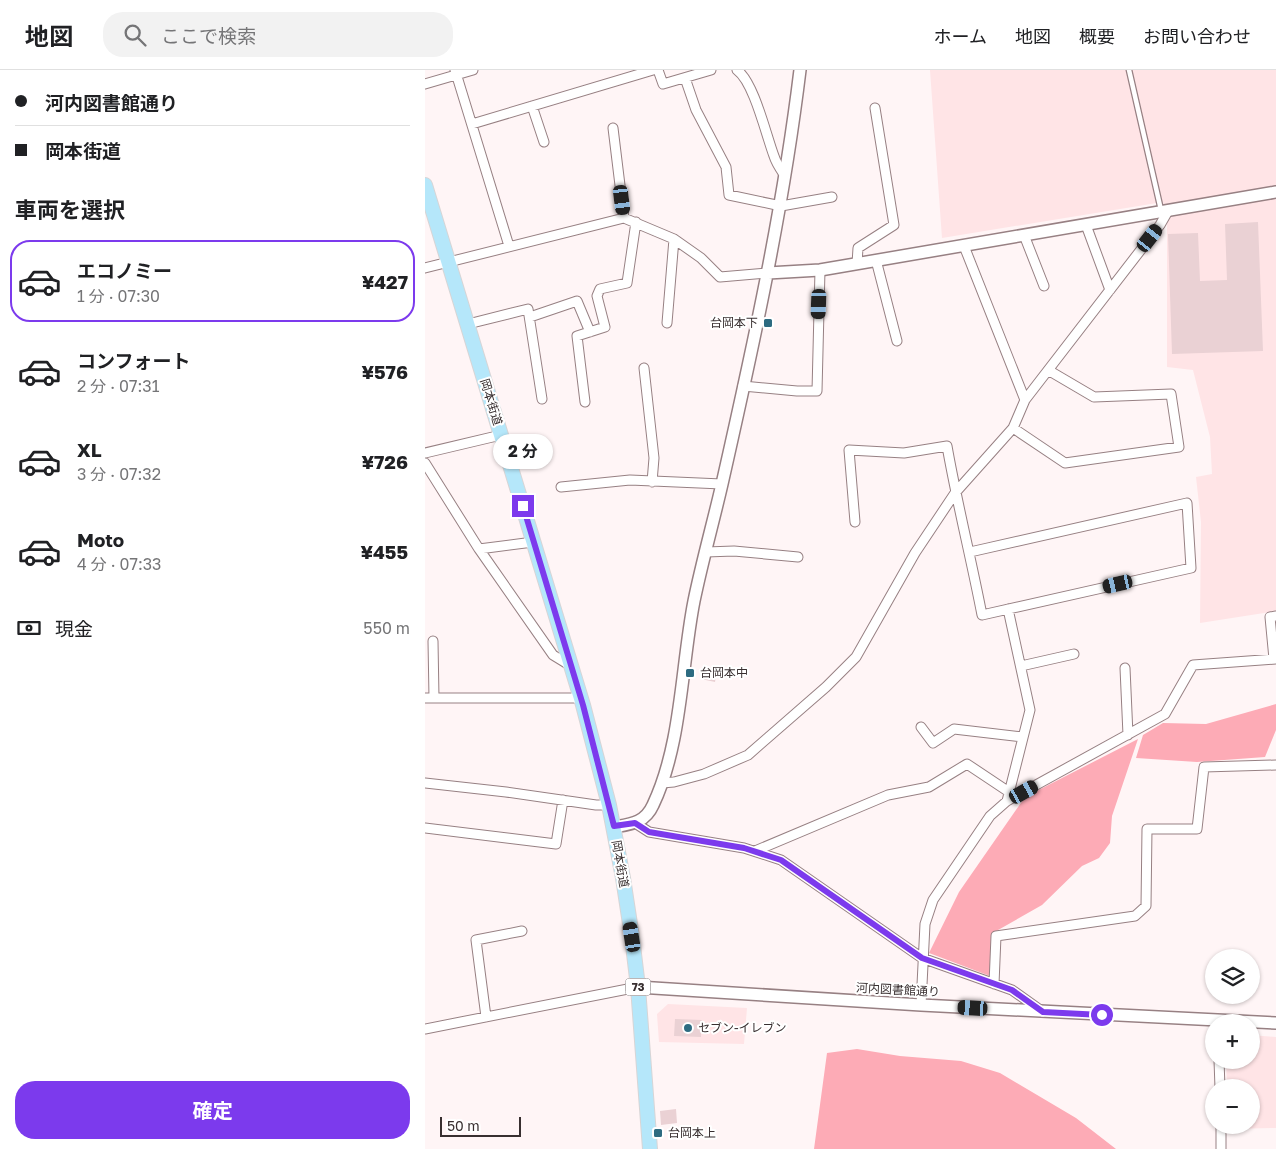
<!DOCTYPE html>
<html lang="ja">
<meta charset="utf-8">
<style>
body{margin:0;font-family:"Golos Text","Noto Sans JP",sans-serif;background:#f2f2f2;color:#202124;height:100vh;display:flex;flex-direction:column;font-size:19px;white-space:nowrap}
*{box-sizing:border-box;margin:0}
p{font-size:16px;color:#757577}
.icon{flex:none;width:28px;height:28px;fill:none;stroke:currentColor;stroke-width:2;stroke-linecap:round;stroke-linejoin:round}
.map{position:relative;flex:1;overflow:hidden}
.drawer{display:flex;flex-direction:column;background:#fff;width:425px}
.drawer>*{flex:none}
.hud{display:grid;align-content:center;height:110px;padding:0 15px;background:#fff}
.buttons{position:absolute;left:780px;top:879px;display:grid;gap:10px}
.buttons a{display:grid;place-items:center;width:55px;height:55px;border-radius:50%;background:#fff;box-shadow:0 1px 4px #0004;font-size:25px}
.scale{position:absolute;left:15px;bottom:12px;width:81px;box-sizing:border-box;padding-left:5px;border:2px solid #382f30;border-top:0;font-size:14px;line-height:18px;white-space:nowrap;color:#382f30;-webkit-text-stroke:4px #fff;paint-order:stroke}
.end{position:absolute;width:22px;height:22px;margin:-11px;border:6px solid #7c3aed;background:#fff;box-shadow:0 0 0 2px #fff}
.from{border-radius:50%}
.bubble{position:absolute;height:35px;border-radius:18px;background:#fff;box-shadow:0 1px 4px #0004;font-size:16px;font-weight:700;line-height:35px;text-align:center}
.car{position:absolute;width:15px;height:30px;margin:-15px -8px;border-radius:6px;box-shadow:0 0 4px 1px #0007;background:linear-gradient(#222 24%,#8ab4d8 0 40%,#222 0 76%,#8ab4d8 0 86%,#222 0)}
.hud b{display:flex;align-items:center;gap:18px;height:48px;font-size:19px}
.hud b+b{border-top:1px solid #e0e0e0}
.hud i{width:12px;height:12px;background:#202124}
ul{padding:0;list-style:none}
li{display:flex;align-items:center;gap:15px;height:82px;margin:0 10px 8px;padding:0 5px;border:2px solid transparent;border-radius:20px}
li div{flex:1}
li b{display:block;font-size:19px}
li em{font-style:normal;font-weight:700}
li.active{border-color:#7c3aed}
li>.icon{width:45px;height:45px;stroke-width:1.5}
h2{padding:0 15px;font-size:22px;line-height:60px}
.pay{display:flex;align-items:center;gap:12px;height:55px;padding:0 15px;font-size:19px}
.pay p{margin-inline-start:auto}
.cta{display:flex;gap:10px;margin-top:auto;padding:10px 15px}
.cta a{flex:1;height:58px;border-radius:20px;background:#7c3aed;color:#fff;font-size:20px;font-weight:700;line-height:58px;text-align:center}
header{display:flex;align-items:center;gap:30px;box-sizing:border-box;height:70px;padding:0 25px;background:#fff;border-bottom:1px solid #e0e0e0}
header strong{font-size:24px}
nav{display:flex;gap:28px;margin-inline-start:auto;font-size:18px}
.search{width:350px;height:45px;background:#f2f2f2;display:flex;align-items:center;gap:12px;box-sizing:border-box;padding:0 18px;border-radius:20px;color:#757577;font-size:19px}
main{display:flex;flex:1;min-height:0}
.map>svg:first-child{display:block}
</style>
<header>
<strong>地図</strong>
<div class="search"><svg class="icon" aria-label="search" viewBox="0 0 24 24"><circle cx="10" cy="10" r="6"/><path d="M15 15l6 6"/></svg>ここで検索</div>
<nav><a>ホーム</a><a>地図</a><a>概要</a><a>お問い合わせ</a></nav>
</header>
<main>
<section class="drawer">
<div class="hud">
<b><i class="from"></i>河内図書館通り</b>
<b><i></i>岡本街道</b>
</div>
<h2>車両を選択</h2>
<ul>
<li class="active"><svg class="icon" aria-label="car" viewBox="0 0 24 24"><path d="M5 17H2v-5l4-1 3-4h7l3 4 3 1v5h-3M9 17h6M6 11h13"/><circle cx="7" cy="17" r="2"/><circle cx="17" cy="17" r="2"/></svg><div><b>エコノミー</b><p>1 分 · 07:30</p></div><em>¥427</em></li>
<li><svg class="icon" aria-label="car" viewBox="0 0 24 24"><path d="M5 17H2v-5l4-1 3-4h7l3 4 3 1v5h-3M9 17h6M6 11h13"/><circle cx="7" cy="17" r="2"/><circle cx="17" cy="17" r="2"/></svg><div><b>コンフォート</b><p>2 分 · 07:31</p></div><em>¥576</em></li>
<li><svg class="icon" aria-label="car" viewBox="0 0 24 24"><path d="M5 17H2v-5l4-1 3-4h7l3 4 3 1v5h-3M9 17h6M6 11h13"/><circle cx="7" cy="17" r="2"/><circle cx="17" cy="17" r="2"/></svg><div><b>XL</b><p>3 分 · 07:32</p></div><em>¥726</em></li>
<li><svg class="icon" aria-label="car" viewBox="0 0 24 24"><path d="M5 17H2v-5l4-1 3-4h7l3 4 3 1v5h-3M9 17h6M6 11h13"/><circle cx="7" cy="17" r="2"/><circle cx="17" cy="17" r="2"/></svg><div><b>Moto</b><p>4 分 · 07:33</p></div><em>¥455</em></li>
</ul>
<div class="pay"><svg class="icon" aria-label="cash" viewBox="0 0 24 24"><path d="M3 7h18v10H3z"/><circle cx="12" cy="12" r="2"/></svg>現金<p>550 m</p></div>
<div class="cta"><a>確定</a></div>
</section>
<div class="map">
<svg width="851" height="1079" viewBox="0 0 851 1079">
<rect width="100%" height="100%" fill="#fff5f6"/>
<!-- built -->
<path fill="#ffe4e6" d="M 505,0 L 851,0 L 851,541 L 775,553 L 776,452 L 771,407 L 787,404 L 785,367 L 768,300 L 742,297 L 742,153 L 738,132 L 517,168 Z
M 243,934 L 322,938 L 319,974 L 234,972 L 232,944 Z
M 826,965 L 851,967 L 851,1058 L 802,1059 L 802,1055 L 826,1055 L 826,1018 L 802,1017 L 801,990 L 826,990 Z"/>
<!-- forest -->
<path fill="#fdabb6" d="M 851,634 L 851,660 L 840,687 L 772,692 L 711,688 L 718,665 L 738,653 L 781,654 Z
M 713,669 L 687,746 L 685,773 L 674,788 L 657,796 L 617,835 L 566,864 L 565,906 L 504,883 L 534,822 L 600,727 Z
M 432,979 L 475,986 L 536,991 L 575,1003 L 651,1048 L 691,1079 L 389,1079 L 402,983 Z"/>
<!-- building -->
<path fill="#ead1d4" d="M 833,152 L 838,281 L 747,284 L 743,164 L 773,163 L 775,211 L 802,210 L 800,154 Z
M 279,596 L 292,599 L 290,612 L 276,609 Z
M 250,949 L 277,950 L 276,967 L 249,966 Z
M 251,1039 L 252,1053 L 236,1055 L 235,1041 Z"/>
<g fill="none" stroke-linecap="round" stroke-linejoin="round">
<!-- service casing -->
<g stroke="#978083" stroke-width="7">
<path id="service" d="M 704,0 L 736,140"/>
</g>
<!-- minor casing -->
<g stroke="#978083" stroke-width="11">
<path id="minor" d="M 30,0 L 84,176
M 233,0 L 238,14 L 286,0
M 312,0 C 329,12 341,65 349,86 C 351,93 356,100 360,106
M 260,8 L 271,40 L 301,97 L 304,125 L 356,136 L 407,127
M 0,14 L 48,0
M 107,36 L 119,72
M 47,54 L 228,0
M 188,58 L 199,148
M 661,155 L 685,220
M 599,165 L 619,216
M 539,176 L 600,330
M 451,190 L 472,271
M 432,194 L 433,178 L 469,155 L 450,38
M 0,198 L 199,148 L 249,169 L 276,188 L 295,207 L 343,203
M 105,247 L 152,231 L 165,262
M 242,253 L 249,169
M 43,254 L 103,239 L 117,329
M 219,298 L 229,388 L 227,412
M 318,316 L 372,321 L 392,321 L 395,200
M 160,332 L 152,266 L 180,257 L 172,226 L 175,219 L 202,213 L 211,152
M 588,358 L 640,393 L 754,377 L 746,324 L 669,327 L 623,300
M 0,383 L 76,365
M 0,393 L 54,479 L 128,585 L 146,596
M 136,417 L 205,410 L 297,414
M 430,452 L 424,380 L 479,383 L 522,376 C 532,433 546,488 557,545 L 766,498 L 762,433 L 545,482
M 54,479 L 108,472
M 281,482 L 309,481 L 373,487
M 8,571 L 9,628
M 849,589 L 845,547 L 851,546
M 596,596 L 649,584
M 700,598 L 703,665
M 0,628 L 156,628
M 496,657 L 508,673 L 529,659 L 598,667
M 0,713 L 81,722 L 171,735 L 184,735
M 237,713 L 249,712 L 279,704 L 323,685 L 401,617 L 431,587 L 490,483 L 530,423 L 588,358 L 600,330 L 735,155 L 743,141
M 582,731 L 740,644 L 768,595 L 851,589
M 210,753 L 224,762 L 319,778 L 356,790 L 497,888 L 587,920 L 618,942
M 0,758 L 131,774 L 138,730
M 330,781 L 463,725 L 504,717 L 542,694 L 584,722
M 569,914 L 571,866 L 710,846 L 721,836 L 722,759 L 772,759 L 779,697 L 851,695
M 496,935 L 500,854 L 508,830 L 565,746 L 582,731 L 605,640 L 583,539
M 61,947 L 51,870 L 97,861
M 0,959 L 213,917
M 794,990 L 795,1018
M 796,1055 L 796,1079"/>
</g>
<!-- tertiary casing -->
<g stroke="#978083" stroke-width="14">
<path id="tertiary" d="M 343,203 L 395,200 L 851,122
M 189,757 C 206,754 220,753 228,735 C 257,674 256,597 269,531 C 277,492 288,453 297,414 C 328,277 358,140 375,0
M 213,917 L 496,935 L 851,953"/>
</g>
<!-- primary casing -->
<g stroke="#d7d5d6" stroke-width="16">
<path id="primary" d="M 0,115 L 158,635 L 184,735 L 198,808 L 207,867 L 213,917 L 225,1079"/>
</g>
<!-- service -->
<use href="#service" stroke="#fff" stroke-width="4.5"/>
<!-- minor -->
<use href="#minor" stroke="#fff" stroke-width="9"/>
<!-- tertiary -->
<use href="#tertiary" stroke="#fff" stroke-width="11"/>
<!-- primary -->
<use href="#primary" stroke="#b5e7fa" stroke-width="14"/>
</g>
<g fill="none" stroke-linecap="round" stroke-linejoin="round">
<!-- route -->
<path stroke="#7c3aed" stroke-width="6" d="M 98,436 L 158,635 L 189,756 L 210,753 L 224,762 L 319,778 L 356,790 L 497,888 L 587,920 L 618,942 L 677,945"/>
</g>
<!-- markers -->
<g fill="#2d6b81" stroke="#fff" stroke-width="2">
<rect x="338" y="248" width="10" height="10" rx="2.5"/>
<rect x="260" y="598" width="10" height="10" rx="2.5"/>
<circle cx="263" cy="958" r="5"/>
<rect x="228" y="1058" width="10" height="10" rx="2.5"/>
</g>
<g text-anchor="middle" stroke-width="4" stroke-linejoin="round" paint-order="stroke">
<!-- shield labels -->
<rect fill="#fff" stroke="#746d6e" stroke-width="1" x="200.5" y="908.5" width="25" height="17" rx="4"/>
<g font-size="11" font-weight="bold" fill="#382f30">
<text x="213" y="921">73</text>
</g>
<!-- poi labels -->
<g font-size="12" fill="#382f30" stroke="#fff" text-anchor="start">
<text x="333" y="257" text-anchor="end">台岡本下</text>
<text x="275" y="607">台岡本中</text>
<text x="273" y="962">セブン-イレブン</text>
<text x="243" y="1067">台岡本上</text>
</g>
<!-- street labels -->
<g font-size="12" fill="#382f30" stroke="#fff">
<text transform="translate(66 332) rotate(73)" y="4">岡本街道</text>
<text transform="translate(195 794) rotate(80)" y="4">岡本街道</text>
<text transform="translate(473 920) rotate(3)" y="4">河内図書館通り</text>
</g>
</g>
</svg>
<div class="buttons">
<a><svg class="icon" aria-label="layers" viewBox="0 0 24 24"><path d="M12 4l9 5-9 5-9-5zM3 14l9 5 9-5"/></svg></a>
<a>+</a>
<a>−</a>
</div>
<div class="scale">50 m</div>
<i class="end from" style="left:677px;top:945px"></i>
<i class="end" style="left:98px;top:436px"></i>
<div class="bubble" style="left:68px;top:364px;width:60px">2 分</div>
<i class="car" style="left:197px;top:130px;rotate:173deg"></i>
<i class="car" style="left:725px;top:168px;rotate:38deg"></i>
<i class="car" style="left:394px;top:234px;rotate:182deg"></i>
<i class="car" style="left:693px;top:514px;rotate:257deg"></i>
<i class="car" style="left:599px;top:722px;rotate:61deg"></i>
<i class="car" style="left:207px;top:867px;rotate:351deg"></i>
<i class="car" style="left:548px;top:938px;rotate:273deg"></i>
</div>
</main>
